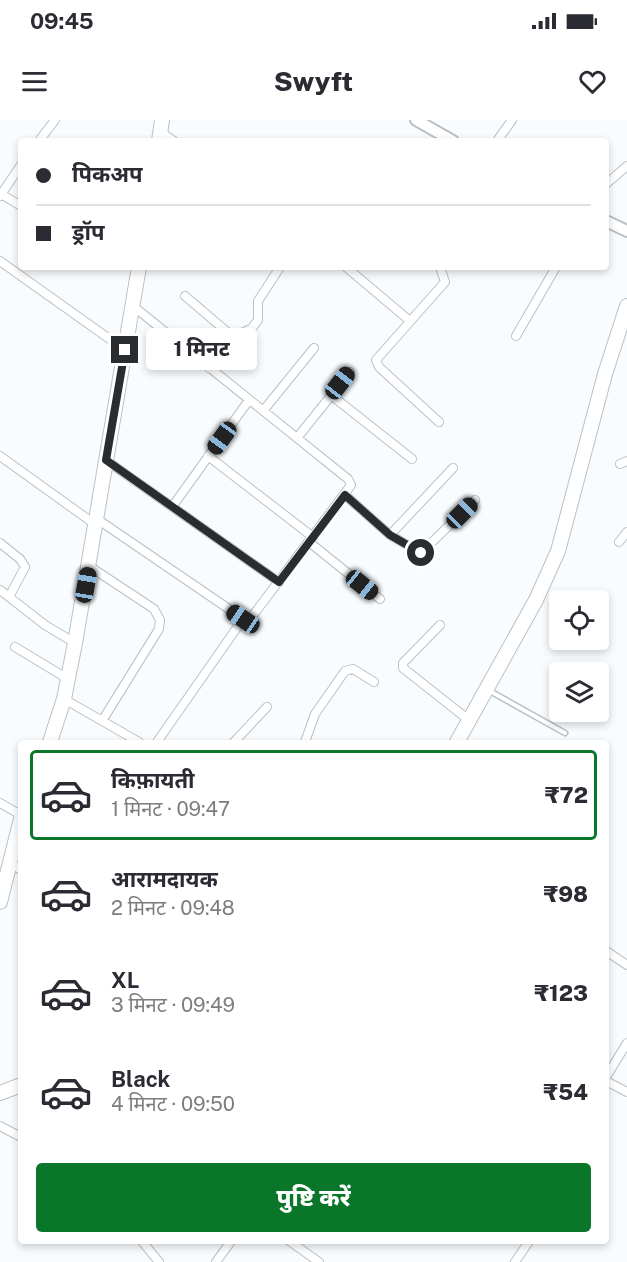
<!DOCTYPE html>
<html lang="hi">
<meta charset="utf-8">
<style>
body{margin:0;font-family:"Public Sans","Noto Sans Devanagari",sans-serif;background:#f2f2f3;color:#2b2b33;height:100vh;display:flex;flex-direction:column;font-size:22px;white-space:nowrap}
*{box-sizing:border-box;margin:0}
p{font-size:20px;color:#7c7c81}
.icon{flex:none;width:33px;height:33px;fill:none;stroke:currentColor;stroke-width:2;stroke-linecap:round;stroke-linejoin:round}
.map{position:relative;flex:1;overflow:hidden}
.sheet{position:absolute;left:18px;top:620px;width:591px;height:504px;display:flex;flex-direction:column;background:#fff;border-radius:6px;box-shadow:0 3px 9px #0003}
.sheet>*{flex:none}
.guide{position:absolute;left:18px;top:18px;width:591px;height:132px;border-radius:6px;box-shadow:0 3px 9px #0003;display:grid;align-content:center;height:132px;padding:0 18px;background:#fff}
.controls{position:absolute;left:549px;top:470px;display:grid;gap:12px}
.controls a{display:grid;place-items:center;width:60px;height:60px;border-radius:6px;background:#fff;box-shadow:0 3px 9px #0003;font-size:30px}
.end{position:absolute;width:27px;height:27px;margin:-14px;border:8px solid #2a2d2f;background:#fff;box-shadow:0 0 0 3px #fff}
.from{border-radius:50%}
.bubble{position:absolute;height:42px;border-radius:6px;background:#fff;box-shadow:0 3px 9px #0003;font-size:20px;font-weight:800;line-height:42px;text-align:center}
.car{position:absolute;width:18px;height:36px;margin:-18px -9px;border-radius:8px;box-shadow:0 0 4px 2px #0007;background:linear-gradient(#222 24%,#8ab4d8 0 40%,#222 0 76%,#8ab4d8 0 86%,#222 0)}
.guide b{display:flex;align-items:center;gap:21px;height:57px;font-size:22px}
.guide b+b{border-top:2px solid #e1e1e2}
.guide i{width:15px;height:15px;background:#2b2b33}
ul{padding:10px 0 0;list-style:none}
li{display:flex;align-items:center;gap:18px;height:90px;margin:0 12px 9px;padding:0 6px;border:3px solid transparent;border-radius:6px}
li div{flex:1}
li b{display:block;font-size:22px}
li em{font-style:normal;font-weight:800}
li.current{border-color:#0a7629}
li>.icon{width:54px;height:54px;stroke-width:1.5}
.action{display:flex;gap:12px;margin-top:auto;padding:12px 18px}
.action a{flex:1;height:69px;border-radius:6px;background:#0a7629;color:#fff;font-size:24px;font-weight:800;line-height:69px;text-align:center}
.status{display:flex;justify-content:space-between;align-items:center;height:42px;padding:0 30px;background:#fff;direction:ltr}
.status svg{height:16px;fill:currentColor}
header{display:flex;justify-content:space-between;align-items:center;height:78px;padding:0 18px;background:#fff;font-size:27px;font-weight:800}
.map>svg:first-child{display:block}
</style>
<div class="status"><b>09:45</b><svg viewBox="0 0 49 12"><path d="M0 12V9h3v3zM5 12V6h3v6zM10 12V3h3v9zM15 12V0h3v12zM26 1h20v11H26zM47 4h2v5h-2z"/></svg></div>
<header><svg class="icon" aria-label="menu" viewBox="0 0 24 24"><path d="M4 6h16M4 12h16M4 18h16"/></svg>Swyft<svg class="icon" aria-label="heart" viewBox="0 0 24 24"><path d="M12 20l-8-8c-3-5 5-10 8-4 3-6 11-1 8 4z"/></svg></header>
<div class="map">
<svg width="627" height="1142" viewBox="0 0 627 1142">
<rect width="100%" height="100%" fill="#f8fcfe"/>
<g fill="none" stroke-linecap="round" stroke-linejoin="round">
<!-- lane casing -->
<g stroke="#b9c1c7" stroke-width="7">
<path id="lane" d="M 488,570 L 565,613"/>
</g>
<!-- street casing -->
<g stroke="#b9c1c7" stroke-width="10">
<path id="street" d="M 161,12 L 174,21
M 39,21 L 55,0
M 497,21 L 512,0
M 606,64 L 627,46
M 1,74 L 21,86
M 0,76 L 21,45
M 0,141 L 125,230
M 346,147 L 410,201
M 185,176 L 232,216 L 209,248
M 516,216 L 556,147
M 232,218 L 252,208 L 258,200 L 258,181 L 280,147
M 331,275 L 412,339
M 263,291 L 314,228
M 439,302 L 379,247 L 376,240 L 445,162 L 440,147
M 297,318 L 350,252
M 0,336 L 96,405
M 208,336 L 313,417
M 107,341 L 279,462
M 620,344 L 627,341
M 345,375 L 390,415 L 453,348
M 172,387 L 249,280
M 97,399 L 248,502 L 351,365 L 348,359 L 133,186
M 390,415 L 421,433 L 475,380
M 309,422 L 380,479
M 619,422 L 627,412
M 0,423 L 20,439 L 25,447 L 9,477
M 89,446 L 154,489 L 160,500 L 159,509 L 102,601
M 0,470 L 45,505 L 75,523
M 440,505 L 403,543 L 403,548 L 470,601
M 15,527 L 68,559
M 64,579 L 139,622
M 157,622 L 243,499
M 234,622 L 267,587
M 305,622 L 315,594 L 345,551 L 353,549 L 374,562
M 0,683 L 21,695
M 9,742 L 21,750
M 606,831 L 627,845
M 606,957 L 627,923
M 606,961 L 627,972
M 0,1006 L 21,1017
M 141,1120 L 159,1142
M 288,1120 L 319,1142
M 216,1142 L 232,1120
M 515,1142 L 530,1120"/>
</g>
<!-- secondary casing -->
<g stroke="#b9c1c7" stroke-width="14">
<path id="secondary" d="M 416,0 L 453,21
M 606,101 L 627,111"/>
</g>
<!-- highway casing -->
<g stroke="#b9c1c7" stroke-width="16">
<path id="highway" d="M 159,21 L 162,0
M 50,622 L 64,579 L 75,523 L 139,147
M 457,622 L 536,480 L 558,431 L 605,254 L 627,186
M 0,782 L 21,699
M 0,973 L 21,965"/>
</g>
<!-- lane -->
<use href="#lane" stroke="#fff" stroke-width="4"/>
<!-- street -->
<use href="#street" stroke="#fff" stroke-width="8"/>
<!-- secondary -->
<use href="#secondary" stroke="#fff" stroke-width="10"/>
<!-- highway -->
<use href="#highway" stroke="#fff" stroke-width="14"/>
</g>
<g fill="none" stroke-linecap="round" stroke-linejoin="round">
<!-- route -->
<path stroke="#2a2d2f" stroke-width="8" d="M 125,230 L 106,340 L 279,462 L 345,375 L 390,415 L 421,433"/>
</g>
</svg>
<div class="controls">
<a><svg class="icon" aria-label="locate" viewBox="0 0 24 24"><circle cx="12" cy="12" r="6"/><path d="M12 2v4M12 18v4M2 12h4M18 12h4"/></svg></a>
<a><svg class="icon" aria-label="layers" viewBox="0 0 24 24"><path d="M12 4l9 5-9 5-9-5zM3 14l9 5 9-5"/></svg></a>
</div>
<i class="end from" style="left:421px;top:433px"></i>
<i class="end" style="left:125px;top:230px"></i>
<div class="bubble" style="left:146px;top:208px;width:111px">1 मिनट</div>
<i class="car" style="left:340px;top:263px;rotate:38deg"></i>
<i class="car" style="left:222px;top:318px;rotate:216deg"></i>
<i class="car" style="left:462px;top:393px;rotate:45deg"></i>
<i class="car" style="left:86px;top:465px;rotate:10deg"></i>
<i class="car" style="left:362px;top:465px;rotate:129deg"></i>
<i class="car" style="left:243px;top:499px;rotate:304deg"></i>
<div class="guide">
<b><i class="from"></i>पिकअप</b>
<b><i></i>ड्रॉप</b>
</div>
<section class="sheet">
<ul>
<li class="current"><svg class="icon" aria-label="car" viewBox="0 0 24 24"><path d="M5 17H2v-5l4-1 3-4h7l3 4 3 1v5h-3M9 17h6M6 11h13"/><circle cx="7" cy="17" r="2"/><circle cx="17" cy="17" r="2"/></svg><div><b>किफ़ायती</b><p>1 मिनट · 09:47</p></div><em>₹72</em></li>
<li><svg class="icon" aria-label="car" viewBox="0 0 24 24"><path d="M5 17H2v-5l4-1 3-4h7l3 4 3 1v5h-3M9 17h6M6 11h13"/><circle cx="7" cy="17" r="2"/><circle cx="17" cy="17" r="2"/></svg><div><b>आरामदायक</b><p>2 मिनट · 09:48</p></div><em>₹98</em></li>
<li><svg class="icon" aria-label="car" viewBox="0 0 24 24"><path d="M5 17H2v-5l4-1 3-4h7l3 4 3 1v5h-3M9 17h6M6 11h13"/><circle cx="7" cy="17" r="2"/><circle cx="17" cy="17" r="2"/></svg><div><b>XL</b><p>3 मिनट · 09:49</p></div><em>₹123</em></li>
<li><svg class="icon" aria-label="car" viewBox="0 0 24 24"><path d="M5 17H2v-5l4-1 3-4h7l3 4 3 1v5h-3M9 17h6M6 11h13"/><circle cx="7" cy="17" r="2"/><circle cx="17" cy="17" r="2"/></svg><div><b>Black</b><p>4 मिनट · 09:50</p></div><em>₹54</em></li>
</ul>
<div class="action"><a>पुष्टि करें</a></div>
</section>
</div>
